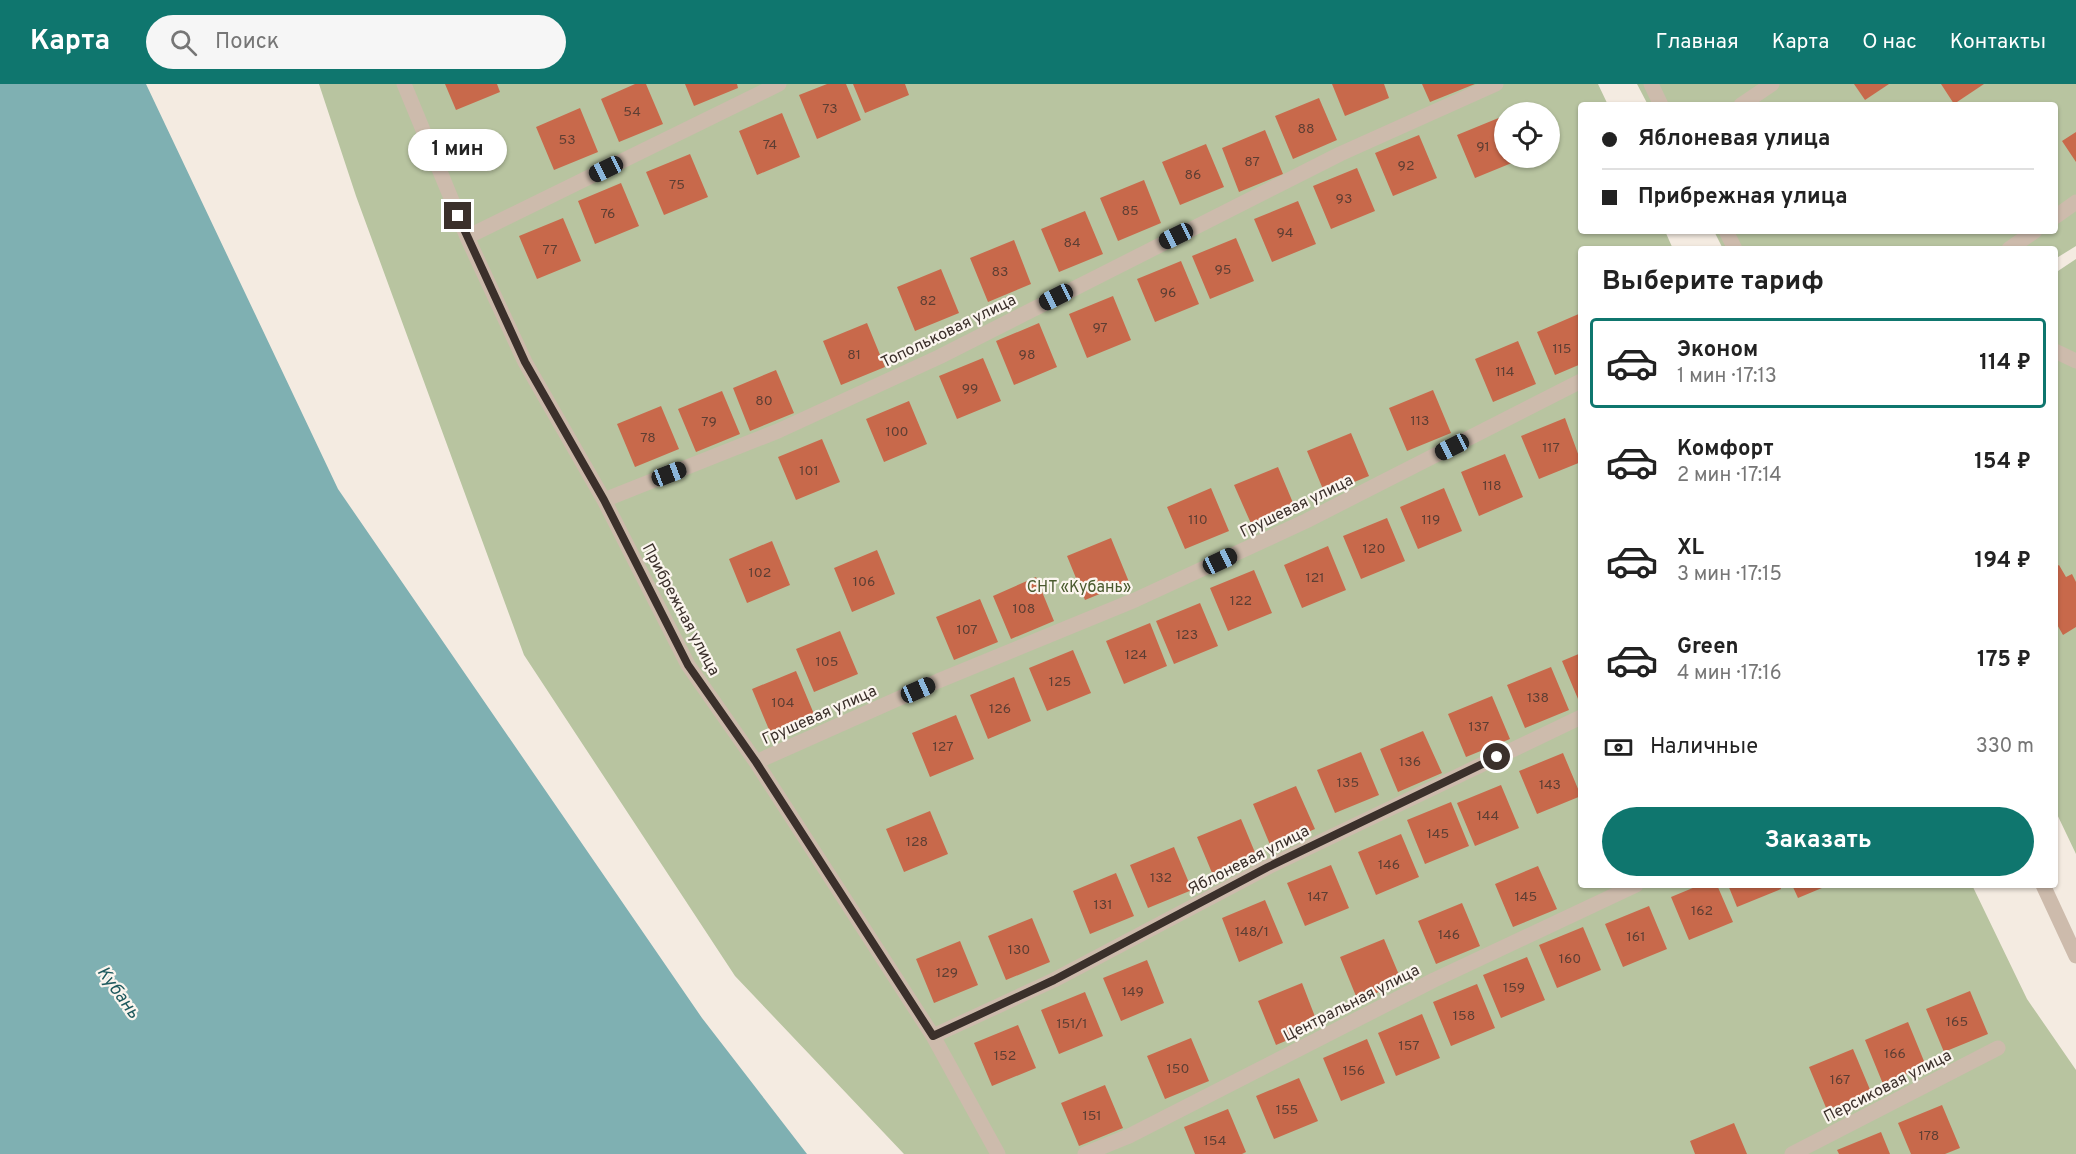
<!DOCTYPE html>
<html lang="ru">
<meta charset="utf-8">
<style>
body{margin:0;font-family:Overpass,sans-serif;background:#f6f6f6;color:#222;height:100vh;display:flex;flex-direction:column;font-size:22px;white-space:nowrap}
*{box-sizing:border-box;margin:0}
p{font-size:20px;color:#767676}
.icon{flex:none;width:33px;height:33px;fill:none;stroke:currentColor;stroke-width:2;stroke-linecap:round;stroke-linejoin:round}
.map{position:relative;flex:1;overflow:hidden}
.sheet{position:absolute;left:1578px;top:162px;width:480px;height:642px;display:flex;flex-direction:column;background:#fff;border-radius:6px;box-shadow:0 2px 4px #0004}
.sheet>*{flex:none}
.hud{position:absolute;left:1578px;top:18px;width:480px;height:132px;border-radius:6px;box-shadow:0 2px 4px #0004;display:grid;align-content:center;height:132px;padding:0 24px;background:#fff}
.fabs{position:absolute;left:1494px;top:18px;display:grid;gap:12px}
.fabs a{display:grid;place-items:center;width:66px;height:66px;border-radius:50%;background:#fff;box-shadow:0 2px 4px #0004;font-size:30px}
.end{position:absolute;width:27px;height:27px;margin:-14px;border:8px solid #3b302b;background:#fff;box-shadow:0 0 0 3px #fff}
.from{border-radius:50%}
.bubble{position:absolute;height:42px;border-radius:21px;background:#fff;box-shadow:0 2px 4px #0004;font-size:20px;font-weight:700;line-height:42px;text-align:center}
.car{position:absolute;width:18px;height:36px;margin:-18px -9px;border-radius:8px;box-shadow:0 0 4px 2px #0007;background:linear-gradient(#222 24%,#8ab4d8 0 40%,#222 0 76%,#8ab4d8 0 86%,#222 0)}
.hud b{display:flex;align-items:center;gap:21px;height:57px;font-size:22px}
.hud b+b{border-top:2px solid #e0e0e0}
.hud i{width:15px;height:15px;background:#222}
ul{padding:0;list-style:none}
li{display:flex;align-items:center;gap:18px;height:90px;margin:0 12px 9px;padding:0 12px;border:3px solid transparent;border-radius:6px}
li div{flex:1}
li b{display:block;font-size:22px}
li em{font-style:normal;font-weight:700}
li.current{border-color:#0f766e}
li>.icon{width:54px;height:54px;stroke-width:1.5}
h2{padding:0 24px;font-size:27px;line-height:72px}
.pay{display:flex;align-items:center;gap:15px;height:66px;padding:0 24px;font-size:22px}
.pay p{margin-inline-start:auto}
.action{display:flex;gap:12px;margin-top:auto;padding:12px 24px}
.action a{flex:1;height:69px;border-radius:36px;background:#0f766e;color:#fff;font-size:24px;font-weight:700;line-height:69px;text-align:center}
header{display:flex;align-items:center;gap:36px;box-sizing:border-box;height:84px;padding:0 30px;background:#0f766e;color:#fff}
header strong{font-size:28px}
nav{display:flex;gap:33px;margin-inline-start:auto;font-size:21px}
.search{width:420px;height:54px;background:#f6f6f6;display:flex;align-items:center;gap:15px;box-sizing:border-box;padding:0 21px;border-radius:33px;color:#767676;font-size:22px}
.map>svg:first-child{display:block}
</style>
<header>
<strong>Карта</strong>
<div class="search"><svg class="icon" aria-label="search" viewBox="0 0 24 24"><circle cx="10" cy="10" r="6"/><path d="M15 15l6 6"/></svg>Поиск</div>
<nav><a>Главная</a><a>Карта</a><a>О нас</a><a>Контакты</a></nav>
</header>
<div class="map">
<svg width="2076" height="1070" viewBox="0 0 2076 1070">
<rect width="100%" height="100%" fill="#f4ebe1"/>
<!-- green -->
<path fill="#b8c4a0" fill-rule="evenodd" d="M 319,0 L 1598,0 L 1608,21 L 1581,21 L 1581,147 L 1665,147 L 1673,165 L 1581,165 L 1581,801 L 1972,801 L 2027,915 L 2076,986 L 2076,1070 L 904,1070 L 735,892 L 524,571 L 356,112 ZM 1504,28 L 1550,28 L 1550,74 L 1504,74 Z
M 1637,0 L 2076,0 L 2076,162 L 2055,175 L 2055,165 L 1723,165 L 1714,147 L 2055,147 L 2055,21 L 1648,21 Z
M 2076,175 L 2076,770 L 2055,726 L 2055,189 Z"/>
<!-- water -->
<path fill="#7fb0b2" d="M 0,0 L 146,0 L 338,405 L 702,934 L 807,1070 L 0,1070 Z"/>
<!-- building -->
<path fill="#c8694b" d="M 445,0 L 497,0 L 500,8 L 456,26 Z
M 635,0 L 646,0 L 663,40 L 619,58 L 601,15 Z
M 685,0 L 737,0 L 738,4 L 694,22 Z
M 827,0 L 846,0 L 861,36 L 817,55 L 799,11 Z
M 853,0 L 905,0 L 909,11 L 865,29 Z
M 1332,0 L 1384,0 L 1389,14 L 1345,32 Z
M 1422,0 L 1475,0 L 1430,18 Z
M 1854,0 L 1889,0 L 1865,16 Z
M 1941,0 L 1984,0 L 1954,20 Z
M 1319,14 L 1337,56 L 1293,75 L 1275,32 Z
M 580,24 L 598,68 L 554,86 L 536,43 Z
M 782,29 L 800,73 L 757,91 L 739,47 Z
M 1501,33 L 1504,42 L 1504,74 L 1518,74 L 1519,76 L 1475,94 L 1457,51 Z
M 1265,46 L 1283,90 L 1239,108 L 1222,64 Z
M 2076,48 L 2076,78 L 2062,57 Z
M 1419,51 L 1437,94 L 1393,112 L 1375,69 Z
M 1206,60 L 1224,103 L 1180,121 L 1162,78 Z
M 690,70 L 708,113 L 664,131 L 646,88 Z
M 1357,84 L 1375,127 L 1331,145 L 1313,102 Z
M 1144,96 L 1161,139 L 1118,157 L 1100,114 Z
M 621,99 L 639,142 L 595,160 L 578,117 Z
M 1298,117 L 1316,160 L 1272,178 L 1254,135 Z
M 1085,127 L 1103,170 L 1059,188 L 1041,145 Z
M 563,134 L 581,177 L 537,195 L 519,152 Z
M 1236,154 L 1254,197 L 1210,215 L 1192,172 Z
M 1014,156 L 1031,200 L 988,218 L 970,174 Z
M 1181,177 L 1199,220 L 1155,238 L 1137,195 Z
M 941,185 L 959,229 L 915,247 L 897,203 Z
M 1113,212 L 1131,256 L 1087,274 L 1069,230 Z
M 1581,229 L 1581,280 L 1555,291 L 1537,248 Z
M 867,239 L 885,283 L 841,301 L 823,257 Z
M 1039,239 L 1057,283 L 1014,301 L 996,257 Z
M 1518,257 L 1536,300 L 1493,318 L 1475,275 Z
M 983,274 L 1001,317 L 957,335 L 939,292 Z
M 776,286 L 794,329 L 750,347 L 733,304 Z
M 1433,306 L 1451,349 L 1407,367 L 1389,324 Z
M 722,307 L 740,350 L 696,368 L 678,325 Z
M 909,317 L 927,360 L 884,378 L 866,335 Z
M 661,322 L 679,365 L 635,383 L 617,340 Z
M 1565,334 L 1581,378 L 1539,395 L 1521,352 Z
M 1351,349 L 1369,392 L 1325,410 L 1307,367 Z
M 822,355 L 840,398 L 796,416 L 778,373 Z
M 1505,370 L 1523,413 L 1479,432 L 1461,388 Z
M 1278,383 L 1296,426 L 1253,444 L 1234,401 Z
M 1211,404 L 1229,447 L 1185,465 L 1167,423 Z
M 1444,404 L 1462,447 L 1418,465 L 1400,423 Z
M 1387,434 L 1405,477 L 1361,495 L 1343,452 Z
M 1111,454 L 1129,498 L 1085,516 L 1067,472 Z
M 772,457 L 790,501 L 747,519 L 729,475 Z
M 1328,462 L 1346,506 L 1302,524 L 1284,481 Z
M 877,466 L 895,510 L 852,528 L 834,484 Z
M 2059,481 L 2066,493 L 2072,490 L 2076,498 L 2076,543 L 2063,551 L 2055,537 L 2055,483 Z
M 1254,486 L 1272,529 L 1228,547 L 1210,504 Z
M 1036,493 L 1054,537 L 1011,555 L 993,512 Z
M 980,515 L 998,558 L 954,576 L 936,533 Z
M 1200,519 L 1218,562 L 1174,580 L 1156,537 Z
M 1150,539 L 1167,582 L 1124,600 L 1106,557 Z
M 840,547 L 858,590 L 814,608 L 796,565 Z
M 1073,566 L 1091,609 L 1047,627 L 1029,584 Z
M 1581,569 L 1581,622 L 1562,577 Z
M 1551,583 L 1569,626 L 1525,644 L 1507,601 Z
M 796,587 L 814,630 L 770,648 L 752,605 Z
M 1014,593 L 1031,637 L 988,655 L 970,611 Z
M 1492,612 L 1510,655 L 1466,673 L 1448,630 Z
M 956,631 L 974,675 L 930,693 L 912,649 Z
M 1423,647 L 1442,689 L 1398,708 L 1380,665 Z
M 1361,668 L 1379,711 L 1335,729 L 1317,686 Z
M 1563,669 L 1581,712 L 1537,730 L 1519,687 Z
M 1501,701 L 1519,744 L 1475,762 L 1457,719 Z
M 1296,702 L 1315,745 L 1271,763 L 1253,720 Z
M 1451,718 L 1469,762 L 1425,780 L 1407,736 Z
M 930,727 L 948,770 L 904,788 L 886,745 Z
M 1241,735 L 1259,778 L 1215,796 L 1197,753 Z
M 1401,750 L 1419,793 L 1376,811 L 1358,768 Z
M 1174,763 L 1192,806 L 1148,824 L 1130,781 Z
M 1331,781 L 1349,824 L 1305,842 L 1287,799 Z
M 1538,782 L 1557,825 L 1513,843 L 1495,800 Z
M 1116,789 L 1134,832 L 1090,850 L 1073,807 Z
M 1700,801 L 1717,801 L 1733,838 L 1689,856 L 1671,813 Z
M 1728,801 L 1780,801 L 1781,805 L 1737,823 Z
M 1792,801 L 1829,801 L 1798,814 Z
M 1265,816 L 1283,859 L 1239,878 L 1222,834 Z
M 1462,819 L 1480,862 L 1436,880 L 1418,837 Z
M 1649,822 L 1667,865 L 1623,883 L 1605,840 Z
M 1032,834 L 1050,878 L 1006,896 L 988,852 Z
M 1583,843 L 1601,886 L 1557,904 L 1539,861 Z
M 1384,855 L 1402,898 L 1358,917 L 1340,873 Z
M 960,857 L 978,901 L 934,919 L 916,875 Z
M 1527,873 L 1545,916 L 1501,934 L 1483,891 Z
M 1147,876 L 1164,919 L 1121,937 L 1103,894 Z
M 1302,899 L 1319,943 L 1276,961 L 1258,917 Z
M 1477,900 L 1495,944 L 1451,962 L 1433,918 Z
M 1970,907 L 1988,950 L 1944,968 L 1926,925 Z
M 1085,908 L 1103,952 L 1059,970 L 1041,926 Z
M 1422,930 L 1440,974 L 1396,992 L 1378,949 Z
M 1908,938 L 1926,982 L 1883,1000 L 1865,956 Z
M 1018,941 L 1036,984 L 992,1002 L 974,959 Z
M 1191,954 L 1209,997 L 1165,1015 L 1147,972 Z
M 1367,955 L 1385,999 L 1341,1017 L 1323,974 Z
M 1853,965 L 1871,1008 L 1827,1026 L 1809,983 Z
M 1299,994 L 1318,1037 L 1274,1055 L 1256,1012 Z
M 1105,1001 L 1123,1044 L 1079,1062 L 1061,1019 Z
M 1942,1021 L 1960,1064 L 1945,1070 L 1911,1070 L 1898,1039 Z
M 1228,1025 L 1246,1068 L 1242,1070 L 1195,1070 L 1184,1043 Z
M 1734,1039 L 1747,1070 L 1695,1070 L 1690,1057 Z
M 1881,1048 L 1890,1070 L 1839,1070 L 1837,1066 Z"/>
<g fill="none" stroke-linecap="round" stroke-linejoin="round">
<!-- minor -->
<path stroke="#cdbbac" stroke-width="15" d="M 404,0 L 467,153 L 525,278 L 604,416 L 688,581 L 756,678 L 933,952 L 998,1070
M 1651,0 L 1661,21
M 1741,21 L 1772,0
M 2055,133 L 2076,118
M 1726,147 L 1735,165
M 467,153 L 779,0
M 2009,165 L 2035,147
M 2055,267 L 2076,277
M 604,416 L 778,347 L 939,273 L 1340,70 L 1496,0
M 756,678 L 938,597 L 1135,516 L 1306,437 L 1581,297
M 2043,801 L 2076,872
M 933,952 L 1054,896 L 1268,783 L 1581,633
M 1085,1070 L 1129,1052 L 1434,896 L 1636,801
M 1792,1070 L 1998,964"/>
</g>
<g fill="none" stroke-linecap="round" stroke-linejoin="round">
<!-- route -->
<path stroke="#3b302b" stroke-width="8" d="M 458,132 L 525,278 L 604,416 L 688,581 L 756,678 L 933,952 L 1054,896 L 1268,783 L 1497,673"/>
</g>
<g text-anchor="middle" stroke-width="4.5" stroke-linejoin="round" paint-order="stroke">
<!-- number labels -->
<g font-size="14" fill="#5e3e33">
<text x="830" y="29">73</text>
<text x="632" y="32">54</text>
<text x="1306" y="49">88</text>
<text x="567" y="60">53</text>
<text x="770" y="65">74</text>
<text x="1483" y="67">91</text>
<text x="1252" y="82">87</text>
<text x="1406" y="86">92</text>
<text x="1193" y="95">86</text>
<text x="677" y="105">75</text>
<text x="1344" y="119">93</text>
<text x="1130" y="131">85</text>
<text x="608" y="134">76</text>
<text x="1285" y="153">94</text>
<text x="1072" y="163">84</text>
<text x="550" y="170">77</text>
<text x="1223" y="190">95</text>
<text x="1000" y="192">83</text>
<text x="1168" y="213">96</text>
<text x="928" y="221">82</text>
<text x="1100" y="248">97</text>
<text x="1562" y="269">115</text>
<text x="854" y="275">81</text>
<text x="1027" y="275">98</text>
<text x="1505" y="292">114</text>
<text x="970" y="309">99</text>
<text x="764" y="321">80</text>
<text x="1420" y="341">113</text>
<text x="709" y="342">79</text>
<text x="897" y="352">100</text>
<text x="648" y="358">78</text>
<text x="1551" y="368">117</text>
<text x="809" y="391">101</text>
<text x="1492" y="406">118</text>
<text x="1198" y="440">110</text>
<text x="1431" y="440">119</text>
<text x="1374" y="469">120</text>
<text x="760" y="493">102</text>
<text x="1315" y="498">121</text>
<text x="864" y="502">106</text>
<text x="1241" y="521">122</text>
<text x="1024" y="529">108</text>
<text x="967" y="550">107</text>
<text x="1187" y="555">123</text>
<text x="1136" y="575">124</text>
<text x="827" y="582">105</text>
<text x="1060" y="602">125</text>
<text x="1538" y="618">138</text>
<text x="783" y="623">104</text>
<text x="1000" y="629">126</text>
<text x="1479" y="647">137</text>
<text x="943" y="667">127</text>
<text x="1410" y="682">136</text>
<text x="1348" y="703">135</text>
<text x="1550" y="705">143</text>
<text x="1488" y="736">144</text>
<text x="1438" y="754">145</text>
<text x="917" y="762">128</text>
<text x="1389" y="785">146</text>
<text x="1161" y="798">132</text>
<text x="1318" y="817">147</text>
<text x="1526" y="817">145</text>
<text x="1103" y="825">131</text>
<text x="1702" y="831">162</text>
<text x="1252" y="852">148/1</text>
<text x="1449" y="855">146</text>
<text x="1636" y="857">161</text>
<text x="1019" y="870">130</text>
<text x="1570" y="879">160</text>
<text x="947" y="893">129</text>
<text x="1514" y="908">159</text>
<text x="1133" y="912">149</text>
<text x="1464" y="936">158</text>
<text x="1957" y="942">165</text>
<text x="1072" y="944">151/1</text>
<text x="1409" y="966">157</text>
<text x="1895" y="974">166</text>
<text x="1005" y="976">152</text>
<text x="1178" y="989">150</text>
<text x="1354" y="991">156</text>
<text x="1840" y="1000">167</text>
<text x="1287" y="1030">155</text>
<text x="1092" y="1036">151</text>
<text x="1929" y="1056">178</text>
<text x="1215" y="1061">154</text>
</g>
<!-- street labels -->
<g font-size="16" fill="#3b302b" stroke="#fbf5ee">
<text transform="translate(948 246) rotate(-26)" y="6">Топольковая улица</text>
<text transform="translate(1296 421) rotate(-26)" y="6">Грушевая улица</text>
<text transform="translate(682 525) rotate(62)" y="6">Прибрежная улица</text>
<text transform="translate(819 630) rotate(-24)" y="6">Грушевая улица</text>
<text transform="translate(1248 775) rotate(-27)" y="6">Яблоневая улица</text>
<text transform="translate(1351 918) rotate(-27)" y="6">Центральная улица</text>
<text transform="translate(1887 1001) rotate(-27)" y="6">Персиковая улица</text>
</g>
<!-- park labels -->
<g font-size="16" fill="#4a5a2e" stroke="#fbf5ee">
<text x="1079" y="508">СНТ «Кубань»</text>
</g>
<!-- water labels -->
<g font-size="18" font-style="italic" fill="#1f5a5e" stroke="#fbf5ee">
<text transform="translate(119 908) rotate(54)" y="6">Кубань</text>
</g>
</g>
</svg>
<div class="fabs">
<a><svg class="icon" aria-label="locate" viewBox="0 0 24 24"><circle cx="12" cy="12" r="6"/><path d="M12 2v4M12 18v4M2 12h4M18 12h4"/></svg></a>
</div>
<i class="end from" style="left:1497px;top:673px"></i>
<i class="end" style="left:458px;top:132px"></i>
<div class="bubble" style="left:408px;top:45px;width:99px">1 мин</div>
<i class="car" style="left:606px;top:85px;rotate:244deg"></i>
<i class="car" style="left:1176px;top:152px;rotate:244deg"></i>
<i class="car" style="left:1056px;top:213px;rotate:243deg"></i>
<i class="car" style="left:1452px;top:363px;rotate:243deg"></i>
<i class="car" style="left:669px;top:390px;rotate:69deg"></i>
<i class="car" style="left:1220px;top:477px;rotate:65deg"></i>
<i class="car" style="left:918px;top:606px;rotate:66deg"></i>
<div class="hud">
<b><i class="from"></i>Яблоневая улица</b>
<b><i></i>Прибрежная улица</b>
</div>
<section class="sheet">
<h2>Выберите тариф</h2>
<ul>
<li class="current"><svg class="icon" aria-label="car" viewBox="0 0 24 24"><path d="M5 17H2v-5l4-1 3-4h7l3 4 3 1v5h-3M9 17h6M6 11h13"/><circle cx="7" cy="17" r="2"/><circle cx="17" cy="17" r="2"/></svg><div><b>Эконом</b><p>1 мин · 17:13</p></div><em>114 ₽</em></li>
<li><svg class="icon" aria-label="car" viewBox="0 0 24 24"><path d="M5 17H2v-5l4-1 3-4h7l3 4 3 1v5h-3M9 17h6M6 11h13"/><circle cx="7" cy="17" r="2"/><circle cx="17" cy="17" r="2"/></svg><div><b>Комфорт</b><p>2 мин · 17:14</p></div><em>154 ₽</em></li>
<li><svg class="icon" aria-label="car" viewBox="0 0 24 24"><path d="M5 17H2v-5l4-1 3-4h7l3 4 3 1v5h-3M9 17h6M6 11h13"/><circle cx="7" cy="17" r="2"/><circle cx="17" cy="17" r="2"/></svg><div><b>XL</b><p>3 мин · 17:15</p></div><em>194 ₽</em></li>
<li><svg class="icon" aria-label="car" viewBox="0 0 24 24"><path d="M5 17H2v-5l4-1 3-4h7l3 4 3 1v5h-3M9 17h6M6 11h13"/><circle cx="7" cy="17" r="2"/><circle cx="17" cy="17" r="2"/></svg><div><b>Green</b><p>4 мин · 17:16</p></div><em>175 ₽</em></li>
</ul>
<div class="pay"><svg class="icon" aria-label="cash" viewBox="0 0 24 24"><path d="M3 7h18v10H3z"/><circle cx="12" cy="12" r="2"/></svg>Наличные<p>330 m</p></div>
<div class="action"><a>Заказать</a></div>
</section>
</div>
